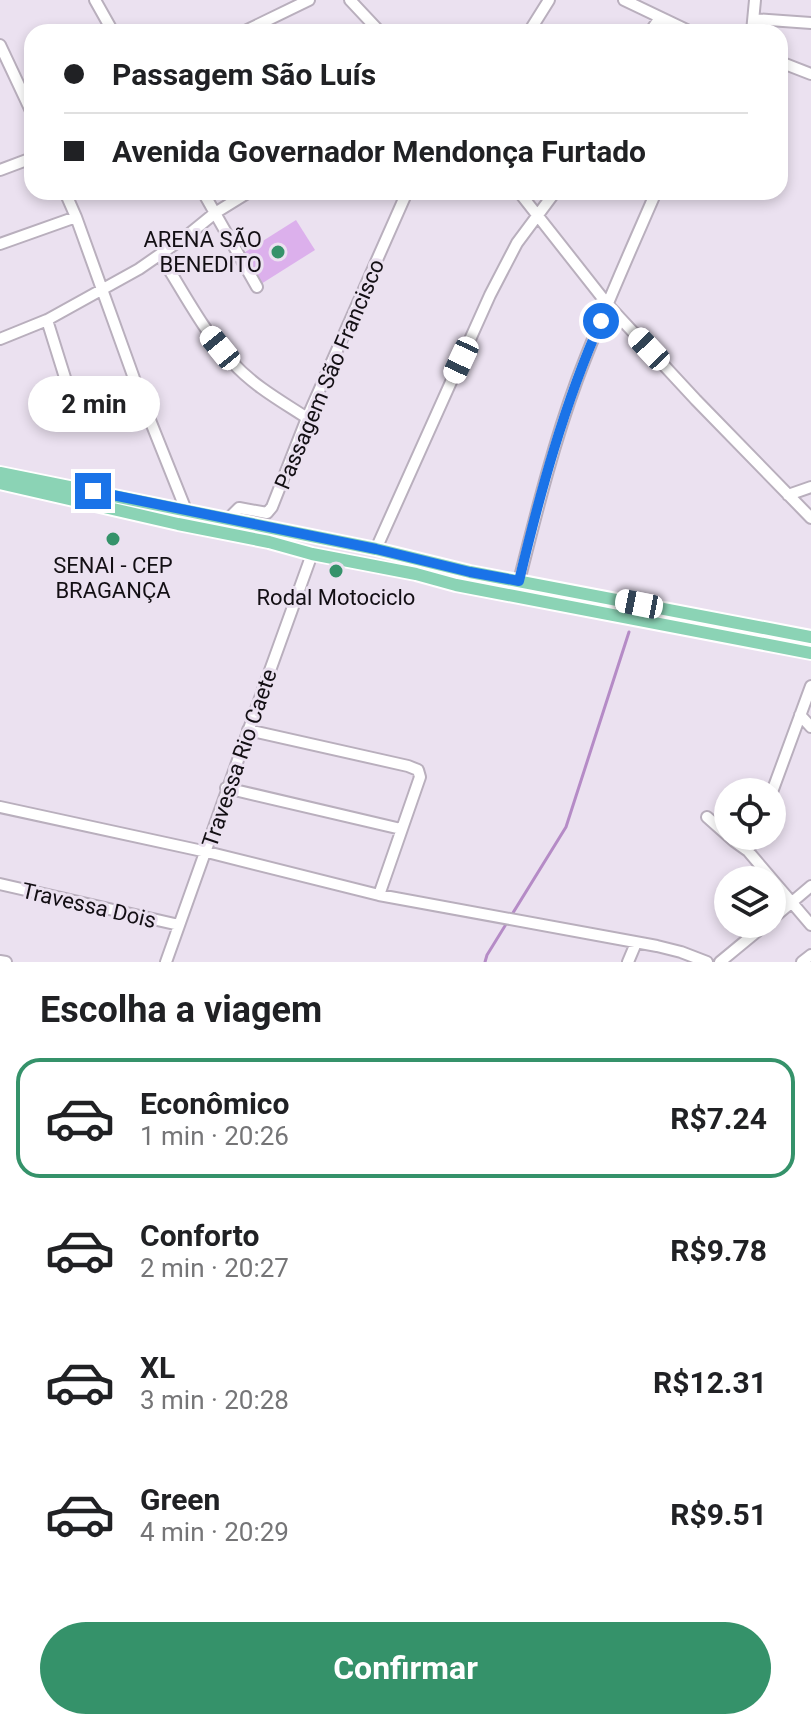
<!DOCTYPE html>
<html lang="pt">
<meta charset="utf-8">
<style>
body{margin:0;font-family:Roboto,sans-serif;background:#f2f2f2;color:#202124;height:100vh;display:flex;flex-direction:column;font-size:30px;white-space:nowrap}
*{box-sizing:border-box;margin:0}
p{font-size:26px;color:#757577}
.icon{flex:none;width:44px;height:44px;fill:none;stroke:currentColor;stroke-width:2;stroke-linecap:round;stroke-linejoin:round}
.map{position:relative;height:962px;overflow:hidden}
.sheet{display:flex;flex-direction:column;background:#fff;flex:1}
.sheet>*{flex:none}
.top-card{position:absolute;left:24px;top:24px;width:764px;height:176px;border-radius:24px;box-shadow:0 4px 12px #0003;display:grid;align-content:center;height:176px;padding:0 40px;background:#fff}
.tools{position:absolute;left:714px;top:778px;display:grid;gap:16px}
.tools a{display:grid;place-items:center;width:72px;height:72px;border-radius:50%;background:#fff;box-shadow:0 4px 12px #0003;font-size:40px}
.end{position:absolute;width:36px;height:36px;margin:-18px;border:10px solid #1a73e8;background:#fff;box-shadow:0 0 0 4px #fff}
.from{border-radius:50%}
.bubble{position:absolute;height:56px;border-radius:28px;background:#fff;box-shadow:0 4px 12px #0003;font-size:26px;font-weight:700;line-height:56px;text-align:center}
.car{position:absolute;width:24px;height:48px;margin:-24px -12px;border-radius:10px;box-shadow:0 0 6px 2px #0007;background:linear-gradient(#fff 24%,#345 0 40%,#fff 0 76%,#345 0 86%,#fff 0)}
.top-card b{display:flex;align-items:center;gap:28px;height:76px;font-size:30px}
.top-card b+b{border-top:2px solid #e0e0e0}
.top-card i{width:20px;height:20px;background:#202124}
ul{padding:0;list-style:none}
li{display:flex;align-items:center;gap:24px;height:120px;margin:0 16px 12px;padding:0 24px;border:4px solid transparent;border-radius:24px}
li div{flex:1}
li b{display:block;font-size:30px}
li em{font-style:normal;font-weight:700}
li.selected{border-color:#35926a}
li>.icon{width:72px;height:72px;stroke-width:1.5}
h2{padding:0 40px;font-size:36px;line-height:96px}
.button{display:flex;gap:16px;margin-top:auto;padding:16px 40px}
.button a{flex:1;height:92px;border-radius:48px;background:#35926a;color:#fff;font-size:32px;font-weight:700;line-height:92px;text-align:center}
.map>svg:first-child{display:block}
</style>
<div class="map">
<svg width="811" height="962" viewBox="0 0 811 962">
<rect width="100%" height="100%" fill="#ebe1f0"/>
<!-- green -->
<path fill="#dcb0ec" d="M 296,220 L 315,250 L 261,284 L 242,254 Z"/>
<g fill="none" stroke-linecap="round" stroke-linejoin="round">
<!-- stream -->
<path stroke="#b58bc6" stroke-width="3" d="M 485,962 L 487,955 L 566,827 L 629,632"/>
<!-- minor casing -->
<g stroke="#b9afbd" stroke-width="14">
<path id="minor" d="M 95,0 L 113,32
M 350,0 L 380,32
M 624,0 L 691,32
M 754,19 L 811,23
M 243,32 L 309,0
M 529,32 L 549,0
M 650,32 L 660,18
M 752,32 L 755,0
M 0,45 L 32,113
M 780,62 L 811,74
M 0,170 L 32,158
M 65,192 L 76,217 L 140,395 L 186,510
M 203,192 L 257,287
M 519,192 L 608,305 L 696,400 L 811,518
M 0,244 L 76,217
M 160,255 C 183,291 203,331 233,363 C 254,386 281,401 307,418
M 47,320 L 72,400 L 78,411 L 85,412 L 140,395
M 0,339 L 47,320 L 139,269 L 188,235 L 215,213 L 249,192
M 788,495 L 811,487
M 228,519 L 239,508 L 267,513 L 272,507 L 307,418 L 407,192
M 376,549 L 490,295 L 517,243 L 555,192
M 519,581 C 536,514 553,445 577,380 C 601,316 629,254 656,192
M 800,715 L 811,727
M 248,730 L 408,766 L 418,770 L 420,777 L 379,895
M 226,788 L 401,829
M 772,792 L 811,686
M 0,807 L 207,852 L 379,895 L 657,946 L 681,952 L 707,962
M 707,817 L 734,841 L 748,851 L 811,925
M 748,851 L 755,836
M 0,884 L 179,925
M 772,919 L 811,886
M 0,961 L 6,962
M 166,962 C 214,825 263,690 312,554
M 628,962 L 636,943
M 720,962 L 766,924
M 802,962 L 811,955"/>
</g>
<!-- major casing -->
<g stroke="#fff" stroke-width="16">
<path id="major" d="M 0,473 L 376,549 L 470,572 L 811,637
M 0,483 L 178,524 L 269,542 L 312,554 L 416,574 L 456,585 L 811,653"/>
</g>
<!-- minor -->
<use href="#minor" stroke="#fff" stroke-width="10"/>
<!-- major -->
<use href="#major" stroke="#8bd3b5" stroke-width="12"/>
</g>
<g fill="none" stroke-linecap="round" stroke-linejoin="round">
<!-- route -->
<path stroke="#1a73e8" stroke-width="10" d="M 93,491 L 376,549 L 470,572 L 519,581 C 540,493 564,404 601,321"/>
</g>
<!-- markers -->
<g fill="#35926a" stroke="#ebe1f0" stroke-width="3">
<circle cx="278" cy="252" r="8"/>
<circle cx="113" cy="539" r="8"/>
<circle cx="336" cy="571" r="8"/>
</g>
<g text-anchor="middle" stroke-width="6" stroke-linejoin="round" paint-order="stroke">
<!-- poi labels -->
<g font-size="22" fill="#130f14" stroke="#ebe1f0">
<text x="262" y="247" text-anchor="end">ARENA SÃO<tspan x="262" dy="25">BENEDITO</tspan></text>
<text x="113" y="573">SENAI - CEP<tspan x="113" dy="25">BRAGANÇA</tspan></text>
<text x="336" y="605">Rodal Motociclo</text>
</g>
<!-- street labels -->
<g font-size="22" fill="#130f14" stroke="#ebe1f0">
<text transform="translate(329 374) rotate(-67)" y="8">Passagem São Francisco</text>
<text transform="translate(239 758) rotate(-71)" y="8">Travessa Rio Caete</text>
<text transform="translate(89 905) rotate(13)" y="8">Travessa Dois</text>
</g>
</g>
</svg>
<div class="tools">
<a><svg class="icon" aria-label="locate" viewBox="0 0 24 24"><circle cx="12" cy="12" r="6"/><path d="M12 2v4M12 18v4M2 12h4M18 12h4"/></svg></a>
<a><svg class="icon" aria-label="layers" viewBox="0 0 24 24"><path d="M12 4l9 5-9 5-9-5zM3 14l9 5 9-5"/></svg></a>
</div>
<i class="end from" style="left:601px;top:321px"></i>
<i class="end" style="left:93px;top:491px"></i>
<div class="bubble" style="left:28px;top:376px;width:132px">2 min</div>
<i class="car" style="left:220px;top:348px;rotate:321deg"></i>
<i class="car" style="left:649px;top:349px;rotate:317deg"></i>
<i class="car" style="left:461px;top:360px;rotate:205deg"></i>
<i class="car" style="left:639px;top:604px;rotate:281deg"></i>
<div class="top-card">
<b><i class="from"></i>Passagem São Luís</b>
<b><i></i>Avenida Governador Mendonça Furtado</b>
</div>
</div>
<section class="sheet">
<h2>Escolha a viagem</h2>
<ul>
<li class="selected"><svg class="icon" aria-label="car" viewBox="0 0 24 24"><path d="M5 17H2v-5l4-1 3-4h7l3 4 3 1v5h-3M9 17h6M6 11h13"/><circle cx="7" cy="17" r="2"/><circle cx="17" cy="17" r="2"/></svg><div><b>Econômico</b><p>1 min · 20:26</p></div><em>R$7.24</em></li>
<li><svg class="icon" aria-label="car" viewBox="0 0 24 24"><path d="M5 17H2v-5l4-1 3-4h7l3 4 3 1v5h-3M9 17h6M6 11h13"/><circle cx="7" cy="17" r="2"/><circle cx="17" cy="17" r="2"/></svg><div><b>Conforto</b><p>2 min · 20:27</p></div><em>R$9.78</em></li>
<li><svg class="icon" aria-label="car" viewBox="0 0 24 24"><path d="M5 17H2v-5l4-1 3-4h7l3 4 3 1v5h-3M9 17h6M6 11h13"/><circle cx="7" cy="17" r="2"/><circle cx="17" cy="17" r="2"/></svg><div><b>XL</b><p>3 min · 20:28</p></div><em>R$12.31</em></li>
<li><svg class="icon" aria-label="car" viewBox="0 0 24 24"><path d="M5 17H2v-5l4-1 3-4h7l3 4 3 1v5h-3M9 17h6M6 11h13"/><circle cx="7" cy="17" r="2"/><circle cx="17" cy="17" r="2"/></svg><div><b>Green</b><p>4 min · 20:29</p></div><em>R$9.51</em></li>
</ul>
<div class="button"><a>Confirmar</a></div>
</section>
